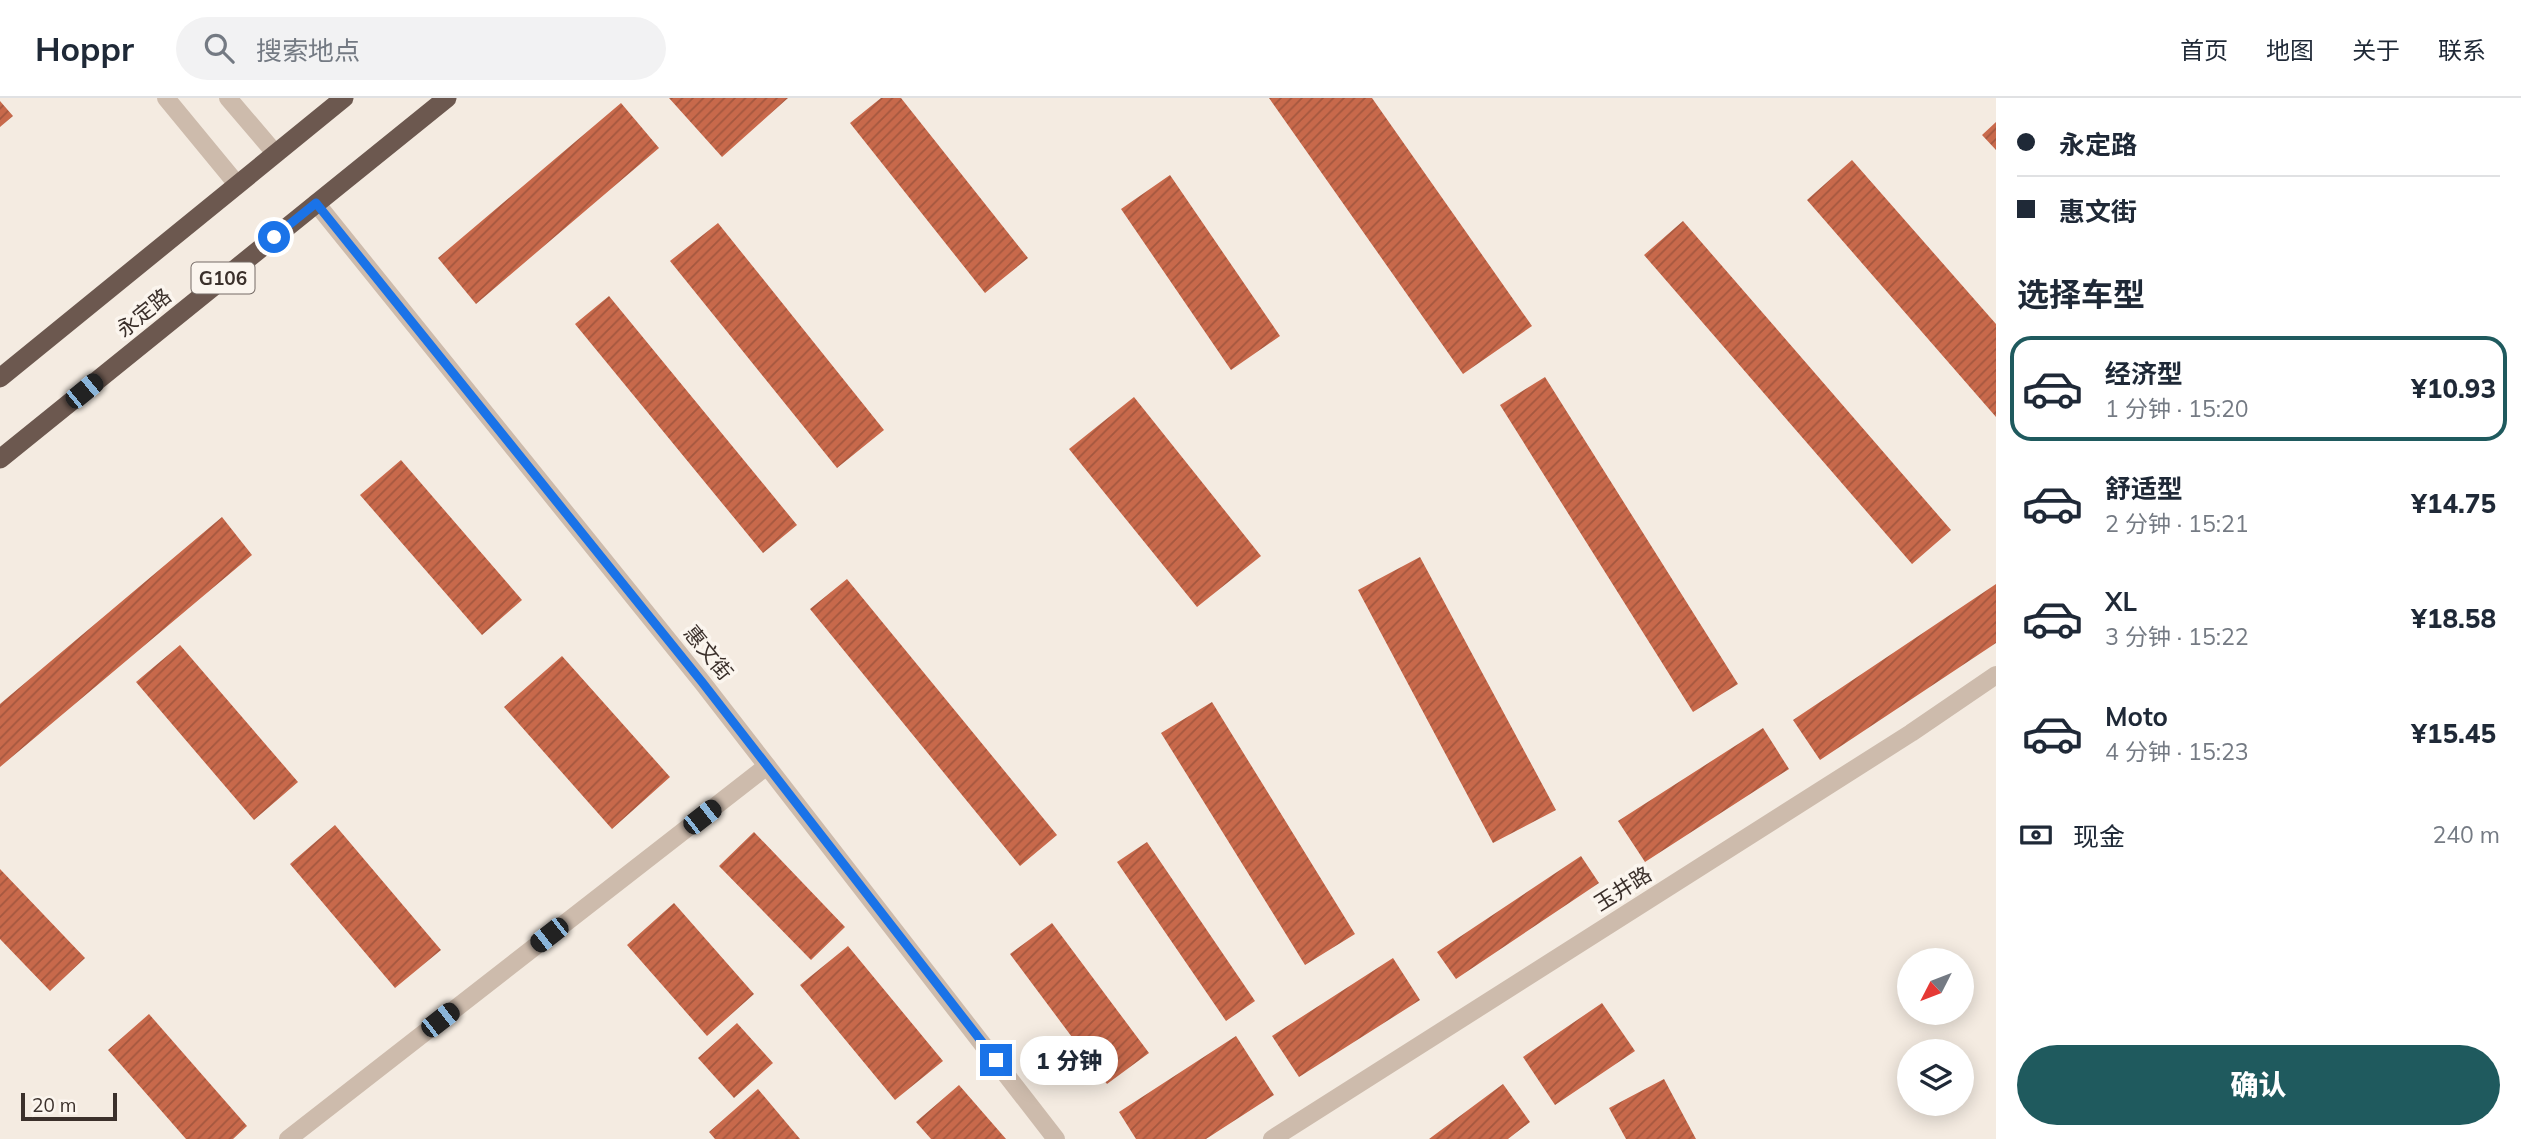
<!DOCTYPE html>
<html lang="zh">
<meta charset="utf-8">
<style>
body{margin:0;font-family:Mulish,"Noto Sans SC",sans-serif;background:#f2f2f3;color:#1f2937;height:100vh;display:flex;flex-direction:column;font-size:26px;white-space:nowrap}
*{box-sizing:border-box;margin:0}
p{font-size:23px;color:#747a83}
.icon{flex:none;width:38px;height:38px;fill:none;stroke:currentColor;stroke-width:2;stroke-linecap:round;stroke-linejoin:round}
.map{position:relative;flex:1;overflow:hidden}
.side{display:flex;flex-direction:column;background:#fff;width:525px}
.side>*{flex:none}
.hud{display:grid;align-content:center;height:154px;padding:0 21px;background:#fff}
.needle{width:46px;rotate:228deg}
.buttons{position:absolute;left:1897px;top:850px;display:grid;gap:14px}
.buttons a{display:grid;place-items:center;width:77px;height:77px;border-radius:50%;background:#fff;box-shadow:0 4px 18px #0003;font-size:35px}
.scale{position:absolute;left:21px;bottom:18px;width:96px;box-sizing:border-box;padding-left:7px;border:4px solid #3b302b;border-top:0;font-size:19px;line-height:24px;white-space:nowrap;color:#3b302b;-webkit-text-stroke:5px #fbf5ee;paint-order:stroke}
.end{position:absolute;width:32px;height:32px;margin:-16px;border:9px solid #1a73e8;background:#fff;box-shadow:0 0 0 4px #fff}
.from{border-radius:50%}
.bubble{position:absolute;height:49px;border-radius:24px;background:#fff;box-shadow:0 4px 18px #0003;font-size:23px;font-weight:800;line-height:49px;text-align:center}
.car{position:absolute;width:21px;height:42px;margin:-21px -10px;border-radius:9px;box-shadow:0 0 5px 2px #0007;background:linear-gradient(#222 24%,#8ab4d8 0 40%,#222 0 76%,#8ab4d8 0 86%,#222 0)}
.hud b{display:flex;align-items:center;gap:24px;height:66px;font-size:26px}
.hud b+b{border-top:2px solid #e0e1e3}
.hud i{width:18px;height:18px;background:#1f2937}
ul{padding:0;list-style:none}
li{display:flex;align-items:center;gap:21px;height:105px;margin:0 14px 10px;padding:0 7px;border:4px solid transparent;border-radius:21px}
li div{flex:1}
li b{display:block;font-size:26px}
li em{font-style:normal;font-weight:800}
li.active{border-color:#1f5a5e}
li>.icon{width:63px;height:63px;stroke-width:1.5}
h2{padding:0 21px;font-size:32px;line-height:84px}
.pay{display:flex;align-items:center;gap:18px;height:77px;padding:0 21px;font-size:26px}
.pay p{margin-inline-start:auto}
.button{display:flex;gap:14px;margin-top:auto;padding:14px 21px}
.button a{flex:1;height:80px;border-radius:42px;background:#1f5a5e;color:#fff;font-size:28px;font-weight:800;line-height:80px;text-align:center}
header{display:flex;align-items:center;gap:42px;box-sizing:border-box;height:98px;padding:0 35px;background:#fff;border-bottom:2px solid #e0e1e3}
header strong{font-size:33px}
nav{display:flex;gap:38px;margin-inline-start:auto;font-size:24px}
.search{width:490px;height:63px;background:#f2f2f3;display:flex;align-items:center;gap:18px;box-sizing:border-box;padding:0 24px;border-radius:38px;color:#747a83;font-size:26px}
main{display:flex;flex:1;min-height:0}
.map>svg:first-child{display:block}
</style>
<header>
<strong>Hoppr</strong>
<div class="search"><svg class="icon" aria-label="search" viewBox="0 0 24 24"><circle cx="10" cy="10" r="6"/><path d="M15 15l6 6"/></svg>搜索地点</div>
<nav><a>首页</a><a>地图</a><a>关于</a><a>联系</a></nav>
</header>
<main>
<div class="map">
<svg width="1996" height="1041" viewBox="0 0 1996 1041">
<defs>
<pattern id="building-hatch" width="6" height="6" patternUnits="userSpaceOnUse" patternTransform="scale(1.75)"><rect width="6" height="6" fill="#c8694b"/><path d="M-1 1l2-2M0 6l6-6M5 7l2-2" fill="none" stroke="#a4573f"/></pattern>
</defs>
<rect width="100%" height="100%" fill="#f4ebe1"/>
<!-- building -->
<path fill="url(#building-hatch)" d="M 669,0 L 788,0 L 722,59 Z
M 881,0 L 901,0 L 1028,160 L 985,195 L 850,25 Z
M 1269,0 L 1372,0 L 1532,228 L 1463,276 Z
M 0,3 L 13,18 L 0,29 Z
M 621,5 L 659,50 L 476,206 L 438,160 Z
M 1996,24 L 1996,52 L 1982,37 Z
M 1852,62 L 1996,226 L 1996,319 L 1807,102 Z
M 1170,77 L 1280,238 L 1231,272 L 1121,111 Z
M 1683,123 L 1951,432 L 1912,466 L 1644,157 Z
M 718,125 L 884,332 L 837,370 L 670,163 Z
M 609,198 L 797,427 L 763,455 L 575,226 Z
M 1545,279 L 1738,586 L 1693,614 L 1500,307 Z
M 1134,299 L 1261,458 L 1197,509 L 1069,351 Z
M 401,362 L 522,502 L 482,537 L 360,397 Z
M 222,419 L 252,457 L 0,669 L 0,606 Z
M 1420,459 L 1556,712 L 1493,745 L 1358,492 Z
M 847,481 L 1057,737 L 1020,768 L 810,511 Z
M 1996,486 L 1996,545 L 1820,662 L 1793,622 Z
M 180,547 L 298,684 L 254,722 L 136,584 Z
M 562,558 L 670,679 L 612,731 L 504,609 Z
M 1212,604 L 1355,836 L 1305,867 L 1161,635 Z
M 1763,630 L 1789,671 L 1645,764 L 1618,723 Z
M 335,727 L 441,852 L 395,890 L 290,766 Z
M 754,734 L 845,829 L 811,862 L 719,768 Z
M 1147,744 L 1255,903 L 1226,923 L 1117,764 Z
M 1581,758 L 1599,785 L 1456,881 L 1437,854 Z
M 0,771 L 85,860 L 50,893 L 0,841 Z
M 674,805 L 754,896 L 707,938 L 627,847 Z
M 1052,825 L 1149,955 L 1107,986 L 1010,856 Z
M 848,848 L 943,963 L 895,1002 L 800,887 Z
M 1393,860 L 1420,902 L 1299,979 L 1272,938 Z
M 1602,905 L 1635,953 L 1555,1007 L 1523,959 Z
M 149,916 L 247,1028 L 233,1041 L 186,1041 L 108,952 Z
M 737,925 L 773,965 L 734,1000 L 698,960 Z
M 1236,938 L 1274,997 L 1206,1041 L 1136,1041 L 1119,1014 Z
M 1664,981 L 1696,1041 L 1626,1041 L 1609,1010 Z
M 1503,986 L 1530,1024 L 1508,1041 L 1429,1041 Z
M 959,987 L 1006,1041 L 931,1041 L 916,1024 Z
M 758,991 L 800,1041 L 715,1041 L 709,1034 Z"/>
<g fill="none" stroke-linecap="round" stroke-linejoin="round">
<!-- minor -->
<path stroke="#cdbbac" stroke-width="18" d="M 288,1041 L 767,668"/>
<!-- tertiary -->
<path stroke="#cdbbac" stroke-width="18" d="M 166,0 L 236,85
M 228,0 L 275,55
M 316,105 L 702,584 L 1056,1041
M 1272,1041 L 1911,635 L 1996,577"/>
<!-- trunk -->
<path stroke="#6c584f" stroke-width="19" d="M 0,280 L 344,0
M 0,361 L 447,0"/>
</g>
<g fill="none" stroke-linecap="round" stroke-linejoin="round">
<!-- route -->
<path stroke="#1a73e8" stroke-width="9" d="M 274,139 L 316,105 L 702,584 L 996,962"/>
</g>
<g text-anchor="middle" stroke-width="7" stroke-linejoin="round" paint-order="stroke">
<!-- shield labels -->
<rect fill="#fbf5ee" stroke="#756b66" stroke-width="2" x="191.5" y="164.5" width="63" height="31" rx="5"/>
<g font-size="19" font-weight="bold" fill="#3b302b">
<text x="223" y="187">G106</text>
</g>
<!-- street labels -->
<g font-size="21" fill="#3b302b" stroke="#fbf5ee">
<text transform="translate(144 215) rotate(-39)" y="7">永定路</text>
<text transform="translate(708 555) rotate(51)" y="7">惠文街</text>
<text transform="translate(1623 791) rotate(-32)" y="7">玉井路</text>
</g>
</g>
</svg>
<div class="buttons">
<a><svg class="needle" viewBox="-14 -14 28 28"><path d="M0-13l5 13h-10z" fill="#e53935"/><path d="M0 13l5-13h-10z" fill="#747a83"/></svg></a>
<a><svg class="icon" aria-label="layers" viewBox="0 0 24 24"><path d="M12 4l9 5-9 5-9-5zM3 14l9 5 9-5"/></svg></a>
</div>
<div class="scale">20 m</div>
<i class="end from" style="left:274px;top:139px"></i>
<i class="end" style="left:996px;top:962px"></i>
<div class="bubble" style="left:1020px;top:938px;width:98px">1 分钟</div>
<i class="car" style="left:84px;top:293px;rotate:51deg"></i>
<i class="car" style="left:702px;top:719px;rotate:52deg"></i>
<i class="car" style="left:549px;top:837px;rotate:232deg"></i>
<i class="car" style="left:440px;top:922px;rotate:52deg"></i>
</div>
<section class="side">
<div class="hud">
<b><i class="from"></i>永定路</b>
<b><i></i>惠文街</b>
</div>
<h2>选择车型</h2>
<ul>
<li class="active"><svg class="icon" aria-label="car" viewBox="0 0 24 24"><path d="M5 17H2v-5l4-1 3-4h7l3 4 3 1v5h-3M9 17h6M6 11h13"/><circle cx="7" cy="17" r="2"/><circle cx="17" cy="17" r="2"/></svg><div><b>经济型</b><p>1 分钟 · 15:20</p></div><em>¥10.93</em></li>
<li><svg class="icon" aria-label="car" viewBox="0 0 24 24"><path d="M5 17H2v-5l4-1 3-4h7l3 4 3 1v5h-3M9 17h6M6 11h13"/><circle cx="7" cy="17" r="2"/><circle cx="17" cy="17" r="2"/></svg><div><b>舒适型</b><p>2 分钟 · 15:21</p></div><em>¥14.75</em></li>
<li><svg class="icon" aria-label="car" viewBox="0 0 24 24"><path d="M5 17H2v-5l4-1 3-4h7l3 4 3 1v5h-3M9 17h6M6 11h13"/><circle cx="7" cy="17" r="2"/><circle cx="17" cy="17" r="2"/></svg><div><b>XL</b><p>3 分钟 · 15:22</p></div><em>¥18.58</em></li>
<li><svg class="icon" aria-label="car" viewBox="0 0 24 24"><path d="M5 17H2v-5l4-1 3-4h7l3 4 3 1v5h-3M9 17h6M6 11h13"/><circle cx="7" cy="17" r="2"/><circle cx="17" cy="17" r="2"/></svg><div><b>Moto</b><p>4 分钟 · 15:23</p></div><em>¥15.45</em></li>
</ul>
<div class="pay"><svg class="icon" aria-label="cash" viewBox="0 0 24 24"><path d="M3 7h18v10H3z"/><circle cx="12" cy="12" r="2"/></svg>现金<p>240 m</p></div>
<div class="button"><a>确认</a></div>
</section>
</main>
